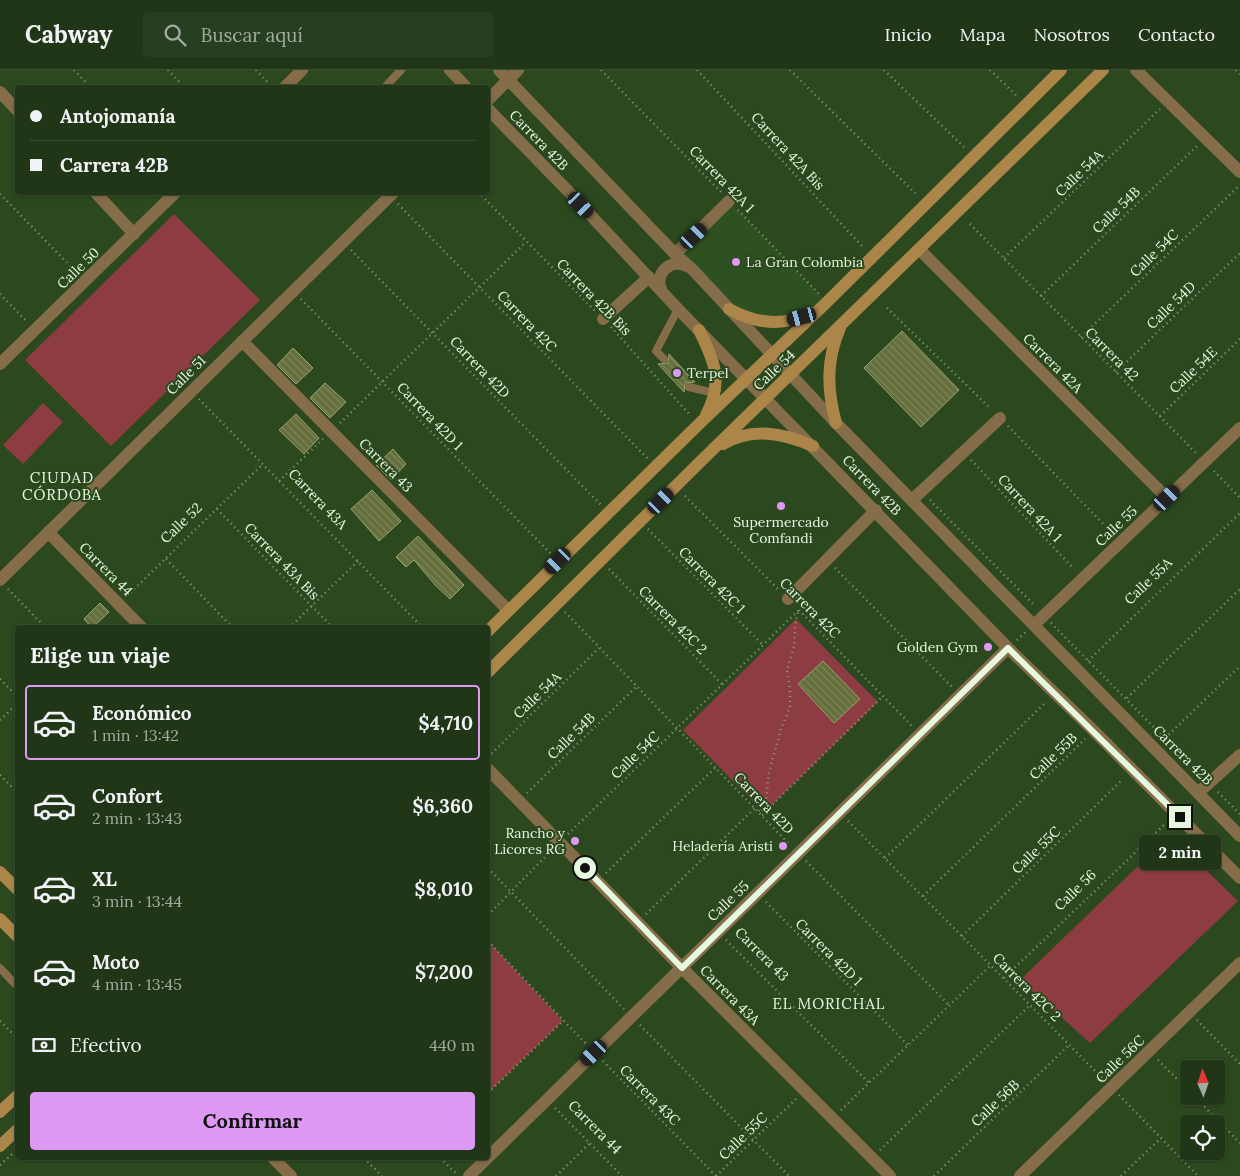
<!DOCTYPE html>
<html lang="es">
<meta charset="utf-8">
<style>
body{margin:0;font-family:Lora,serif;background:#283e20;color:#f1f3f6;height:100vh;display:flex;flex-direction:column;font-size:19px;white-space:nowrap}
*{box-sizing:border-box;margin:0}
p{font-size:16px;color:#a2aba1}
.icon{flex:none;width:28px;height:28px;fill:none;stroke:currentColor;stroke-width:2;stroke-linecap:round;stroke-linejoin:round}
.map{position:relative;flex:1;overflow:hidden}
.sheet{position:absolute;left:15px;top:555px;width:475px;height:535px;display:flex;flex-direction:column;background:#203617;border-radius:5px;box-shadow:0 1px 4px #0004,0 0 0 1px #3d5036}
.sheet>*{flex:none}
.hud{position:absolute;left:15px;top:15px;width:475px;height:110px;border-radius:5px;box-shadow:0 1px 4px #0004,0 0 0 1px #3d5036;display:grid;align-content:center;height:110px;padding:0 15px;background:#203617}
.needle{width:32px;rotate:358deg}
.tools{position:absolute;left:1180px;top:990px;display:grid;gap:10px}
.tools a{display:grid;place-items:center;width:45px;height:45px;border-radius:5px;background:#203617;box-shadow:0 1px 4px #0004,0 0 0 1px #3d5036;font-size:25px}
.end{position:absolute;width:22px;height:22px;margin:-11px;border:6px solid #e6f8e0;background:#111;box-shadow:0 0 0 2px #111}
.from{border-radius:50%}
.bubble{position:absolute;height:35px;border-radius:5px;background:#203617;box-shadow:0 1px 4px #0004,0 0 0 1px #3d5036;font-size:16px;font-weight:800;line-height:35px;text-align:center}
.car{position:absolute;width:15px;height:30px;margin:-15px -8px;border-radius:6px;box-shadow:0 0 4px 1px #0007;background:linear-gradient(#222 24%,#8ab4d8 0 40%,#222 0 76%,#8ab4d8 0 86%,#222 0)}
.hud b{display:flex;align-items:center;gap:18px;height:48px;font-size:19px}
.hud b+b{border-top:1px solid #3d5036}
.hud i{width:12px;height:12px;background:#f1f3f6}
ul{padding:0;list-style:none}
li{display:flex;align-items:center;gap:15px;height:75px;margin:0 10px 8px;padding:0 5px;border:2px solid transparent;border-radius:5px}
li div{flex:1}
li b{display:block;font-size:19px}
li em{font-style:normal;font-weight:800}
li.selected{border-color:#dd99f3}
li>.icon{width:45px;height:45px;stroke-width:1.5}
h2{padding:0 15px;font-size:22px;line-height:60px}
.pay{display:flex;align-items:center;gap:12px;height:55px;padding:0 15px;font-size:19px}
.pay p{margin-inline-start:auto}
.action{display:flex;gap:10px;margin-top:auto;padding:10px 15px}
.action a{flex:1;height:58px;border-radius:5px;background:#dd99f3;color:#111;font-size:20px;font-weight:800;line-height:58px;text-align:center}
header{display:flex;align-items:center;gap:30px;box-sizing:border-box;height:70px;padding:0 25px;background:#203617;border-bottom:1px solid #3d5036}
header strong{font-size:24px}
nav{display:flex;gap:28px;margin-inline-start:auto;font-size:18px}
.search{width:350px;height:45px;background:#283e20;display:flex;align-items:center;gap:12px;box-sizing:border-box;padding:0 18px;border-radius:5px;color:#a2aba1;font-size:19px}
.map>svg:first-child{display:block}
</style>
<header>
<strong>Cabway</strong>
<div class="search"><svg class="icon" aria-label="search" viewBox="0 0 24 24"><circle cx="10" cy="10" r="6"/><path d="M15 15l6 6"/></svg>Buscar aquí</div>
<nav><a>Inicio</a><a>Mapa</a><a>Nosotros</a><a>Contacto</a></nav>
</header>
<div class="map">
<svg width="1240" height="1106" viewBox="0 0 1240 1106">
<defs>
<pattern id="building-back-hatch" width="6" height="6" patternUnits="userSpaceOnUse" patternTransform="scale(1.25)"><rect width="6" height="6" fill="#656f3c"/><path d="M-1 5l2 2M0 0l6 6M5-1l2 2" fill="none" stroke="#7b8458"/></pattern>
</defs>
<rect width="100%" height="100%" fill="#2b481f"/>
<!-- built -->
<path fill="#2e5121" d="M 729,131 L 818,223 L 827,232 L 802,247 L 742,246 L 675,184 Z"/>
<!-- park -->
<path fill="#8d3c42" d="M 174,144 L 260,230 L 111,376 L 25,290 Z
M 43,333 L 63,352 L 23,394 L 3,375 Z
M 796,549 L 878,632 L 764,743 L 683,660 Z
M 1170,765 L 1238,831 L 1090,973 L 1020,910 Z
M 488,871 L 563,951 L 488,1023 Z"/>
<!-- building -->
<path fill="url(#building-back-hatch)" stroke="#97a26d" d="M 902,261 L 959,320 L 921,357 L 864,298 Z
M 293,278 L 313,298 L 296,314 L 277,295 Z
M 669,284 L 695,312 L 685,313 L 684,322 L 658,294 L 668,293 Z
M 325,313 L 346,332 L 330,348 L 310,328 Z
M 296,344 L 319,368 L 304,384 L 279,360 Z
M 393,379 L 406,394 L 391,410 L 376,395 Z
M 372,420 L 401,451 L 379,471 L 351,439 Z
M 418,466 L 464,515 L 450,529 L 436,516 L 414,490 L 406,497 L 396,487 Z
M 100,533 L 109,542 L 92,558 L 84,549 Z
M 823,591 L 860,629 L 834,653 L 798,614 Z"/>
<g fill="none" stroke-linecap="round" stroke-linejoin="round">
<!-- path -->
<path stroke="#869d7d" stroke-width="2.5" stroke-dasharray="1 4" stroke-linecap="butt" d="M 74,0 L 91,18
M 168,0 L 185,18
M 256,0 L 272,17
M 601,0 L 722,123
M 697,0 L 863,177
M 790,0 L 917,125
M 884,0 L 965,78
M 990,0 L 1018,27
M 1236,0 L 1240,4
M 478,122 L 595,241
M 0,124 L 77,203
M 398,134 L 648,389
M 738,140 L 819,224
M 970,154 L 1197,384
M 351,180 L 601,435
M 1004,188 L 1160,39
M 0,224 L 27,252
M 1041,226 L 1197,76
M 301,229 L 551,484
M 887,238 L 991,339
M 611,257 L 691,346
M 1081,267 L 1240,115
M 1116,302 L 1240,183
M 199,329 L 423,558
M 1160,346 L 1240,269
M 340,353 L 526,172
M 1008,356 L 1114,465
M 971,390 L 1074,499
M 1214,401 L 1240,428
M 279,411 L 323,369
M 685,426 L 779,520
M 930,430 L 1035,536
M 217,439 L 333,558
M 648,459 L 763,575
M 166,489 L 233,558
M 835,498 L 952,617
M 609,499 L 722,614
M 8,519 L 46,558
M 127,526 L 263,394
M 799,540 L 912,656
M 565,542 L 790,775
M 1051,553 L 1200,704
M 289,558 L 358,491
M 1017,570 L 1026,562
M 1088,591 L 1240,443
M 0,609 L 18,627
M 1127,628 L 1240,519
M 0,650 L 18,633
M 1165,668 L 1240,596
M 488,687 L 599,578
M 0,705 L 18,723
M 1218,722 L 1240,744
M 527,723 L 637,616
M 759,741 L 766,732 L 769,702 L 781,659 L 790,637 L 790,620 L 787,600 L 794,577 L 795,554 L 798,542
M 762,745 L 883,626
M 848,751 L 1103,1009
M 568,764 L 799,540
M 885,788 L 1046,632
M 806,791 L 949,935
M 488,798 L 624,939
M 606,803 L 715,698
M 923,826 L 1085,669
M 766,832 L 908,975
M 646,844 L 755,738
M 488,845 L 552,780
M 962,866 L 1123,709
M 726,870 L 869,1013
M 488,871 L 587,975
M 1004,908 L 1166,753
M 1197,950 L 1240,994
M 0,951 L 18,969
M 640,955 L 789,1106
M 1158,990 L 1189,1021
M 603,991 L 716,1106
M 488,1023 L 563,951
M 1119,1025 L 1198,1106
M 1194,1026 L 1240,1073
M 555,1038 L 622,1106
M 841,1040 L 991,895
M 880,1080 L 1030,935
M 364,1088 L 382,1106
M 440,1088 L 458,1105
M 0,1095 L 12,1084
M 556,1106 L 590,1073
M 716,1106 L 797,1028
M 934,1106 L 1069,975
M 1121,1106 L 1161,1068"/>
<!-- service -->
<path stroke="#856d49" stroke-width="8" d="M 384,18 L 401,0
M 664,289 L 656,281 L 678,239
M 689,317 L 714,323
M 0,898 L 14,913"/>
<!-- minor -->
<path stroke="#856d49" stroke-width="12" d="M 1136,0 L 1240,102
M 284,18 L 302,0
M 0,22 L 18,41
M 488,30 L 518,0
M 95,122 L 134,164
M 919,179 L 1167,428
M 675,184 L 729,131
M 603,249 L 649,207
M 242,271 L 508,540
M 0,294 L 176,122
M 912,430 L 1000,348
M 48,462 L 142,558
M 0,510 L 394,122
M 788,529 L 876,440
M 1034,555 L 1240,358
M 488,699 L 682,898 L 890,1106
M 1199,722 L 1240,685
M 273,1088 L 291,1106
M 469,1106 L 1008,578
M 1020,1106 L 1240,893"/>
<!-- tertiary -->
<path stroke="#856d49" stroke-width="12" d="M 450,0 L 467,18
M 499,0 L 675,184 L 693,200 L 836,353 L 1240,766
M 488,39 L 568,121 L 678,239 L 1008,578 L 1094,661 L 1240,808
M 662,222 C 653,203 671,187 689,197"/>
<!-- secondary -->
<path stroke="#ac8649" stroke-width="12" d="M 729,239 C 756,254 783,257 811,243
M 699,260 C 714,290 724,312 706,345
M 836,353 C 827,320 826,290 840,258
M 723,374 C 752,357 783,363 813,376
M 488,561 L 699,354 L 827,232 L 1061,0
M 488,602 L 701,391 L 1103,0
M 0,802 L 18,820
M 0,849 L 18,867
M 0,1042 L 18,1025
M 0,1076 L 18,1059"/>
</g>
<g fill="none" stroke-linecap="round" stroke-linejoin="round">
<!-- route -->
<path stroke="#e6f8e0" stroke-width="6" d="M 585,798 L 682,898 L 1008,578 L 1180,747"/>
</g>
<!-- markers -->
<g fill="#dd99f3" stroke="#2b481f" stroke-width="2">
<circle cx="736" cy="192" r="5"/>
<circle cx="677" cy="303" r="5"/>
<circle cx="781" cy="436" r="5"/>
<circle cx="988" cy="577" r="5"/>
<circle cx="575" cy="771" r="5"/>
<circle cx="783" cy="776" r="5"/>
</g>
<g text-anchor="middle" stroke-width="4" stroke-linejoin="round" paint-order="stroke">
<!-- street labels -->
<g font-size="14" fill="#e6f8e0" stroke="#2b481f">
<text transform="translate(539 70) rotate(46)" y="5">Carrera 42B</text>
<text transform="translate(788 81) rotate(47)" y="5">Carrera 42A Bis</text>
<text transform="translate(1079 103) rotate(-44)" y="5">Calle 54A</text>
<text transform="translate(722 109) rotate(46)" y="5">Carrera 42A 1</text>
<text transform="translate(1116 140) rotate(-44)" y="5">Calle 54B</text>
<text transform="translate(1154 183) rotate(-44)" y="5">Calle 54C</text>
<text transform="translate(78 198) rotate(-44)" y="5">Calle 50</text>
<text transform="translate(594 227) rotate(46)" y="5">Carrera 42B Bis</text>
<text transform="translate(1171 235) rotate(-44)" y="5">Calle 54D</text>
<text transform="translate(527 251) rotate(46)" y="5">Carrera 42C</text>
<text transform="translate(1112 284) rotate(45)" y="5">Carrera 42</text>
<text transform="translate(1053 293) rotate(45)" y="5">Carrera 42A</text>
<text transform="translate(480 297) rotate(46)" y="5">Carrera 42D</text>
<text transform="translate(774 300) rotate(-44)" y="5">Calle 54</text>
<text transform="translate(1193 300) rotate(-44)" y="5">Calle 54E</text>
<text transform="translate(186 305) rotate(-45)" y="5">Calle 51</text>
<text transform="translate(430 346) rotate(46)" y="5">Carrera 42D 1</text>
<text transform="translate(386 395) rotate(45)" y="5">Carrera 43</text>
<text transform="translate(872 415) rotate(46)" y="5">Carrera 42B</text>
<text transform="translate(318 429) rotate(46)" y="5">Carrera 43A</text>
<text transform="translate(1030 438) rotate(47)" y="5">Carrera 42A 1</text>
<text transform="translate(181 453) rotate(-44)" y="5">Calle 52</text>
<text transform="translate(1116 456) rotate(-44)" y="5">Calle 55</text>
<text transform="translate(282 491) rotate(46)" y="5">Carrera 43A Bis</text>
<text transform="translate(106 499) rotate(45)" y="5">Carrera 44</text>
<text transform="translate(712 510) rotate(45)" y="5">Carrera 42C 1</text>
<text transform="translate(1148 511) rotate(-44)" y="5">Calle 55A</text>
<text transform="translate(810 538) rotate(45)" y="5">Carrera 42C</text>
<text transform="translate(673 550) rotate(45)" y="5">Carrera 42C 2</text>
<text transform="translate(537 625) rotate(-44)" y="5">Calle 54A</text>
<text transform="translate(571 666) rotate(-44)" y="5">Calle 54B</text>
<text transform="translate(635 685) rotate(-44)" y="5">Calle 54C</text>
<text transform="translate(1183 685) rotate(45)" y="5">Carrera 42B</text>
<text transform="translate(1053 686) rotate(-44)" y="5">Calle 55B</text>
<text transform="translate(764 733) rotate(46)" y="5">Carrera 42D</text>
<text transform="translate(1036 780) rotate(-44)" y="5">Calle 55C</text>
<text transform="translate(1075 820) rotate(-44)" y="5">Calle 56</text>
<text transform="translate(728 831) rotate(-44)" y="5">Calle 55</text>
<text transform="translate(829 882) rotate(45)" y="5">Carrera 42D 1</text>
<text transform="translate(762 884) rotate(45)" y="5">Carrera 43</text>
<text transform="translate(1027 917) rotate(45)" y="5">Carrera 42C 2</text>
<text transform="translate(730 925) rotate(45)" y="5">Carrera 43A</text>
<text transform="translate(1120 989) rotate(-44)" y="5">Calle 56C</text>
<text transform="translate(650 1025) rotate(45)" y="5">Carrera 43C</text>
<text transform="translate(995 1033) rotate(-44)" y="5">Calle 56B</text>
<text transform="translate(595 1057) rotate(45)" y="5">Carrera 44</text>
<text transform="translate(743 1066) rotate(-44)" y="5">Calle 55C</text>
</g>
<!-- poi labels -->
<g font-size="14" fill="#e6f8e0" stroke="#2b481f" text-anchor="end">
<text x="746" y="197" text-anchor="start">La Gran Colombia</text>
<text x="687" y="308" text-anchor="start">Terpel</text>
<text x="781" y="457" text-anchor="middle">Supermercado<tspan x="781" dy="16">Comfandi</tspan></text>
<text x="978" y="582">Golden Gym</text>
<text x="565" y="768">Rancho y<tspan x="565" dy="16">Licores RG</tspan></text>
<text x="773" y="781">Heladería Aristi</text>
</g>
<!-- neighbourhood labels -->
<g font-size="15" letter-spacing="1" fill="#e6f8e0" stroke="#2b481f">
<text x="62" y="413">CIUDAD<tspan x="62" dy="17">CÓRDOBA</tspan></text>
<text x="829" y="939">EL MORICHAL</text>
</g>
</g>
</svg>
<div class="tools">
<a><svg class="needle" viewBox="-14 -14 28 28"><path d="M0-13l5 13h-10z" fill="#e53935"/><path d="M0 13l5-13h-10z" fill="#a2aba1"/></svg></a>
<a><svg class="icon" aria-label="locate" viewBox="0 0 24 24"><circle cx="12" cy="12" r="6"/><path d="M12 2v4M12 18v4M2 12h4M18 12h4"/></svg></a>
</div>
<i class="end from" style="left:585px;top:798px"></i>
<i class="end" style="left:1180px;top:747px"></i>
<div class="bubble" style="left:1139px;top:765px;width:82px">2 min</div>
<i class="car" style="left:581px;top:135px;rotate:137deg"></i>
<i class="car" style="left:694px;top:166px;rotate:46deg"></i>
<i class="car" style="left:802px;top:247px;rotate:255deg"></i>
<i class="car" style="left:1167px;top:428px;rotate:46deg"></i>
<i class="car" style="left:661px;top:431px;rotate:45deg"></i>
<i class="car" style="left:558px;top:491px;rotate:225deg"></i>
<i class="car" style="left:594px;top:983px;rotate:226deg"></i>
<div class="hud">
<b><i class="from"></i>Antojomanía</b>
<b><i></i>Carrera 42B</b>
</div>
<section class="sheet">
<h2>Elige un viaje</h2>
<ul>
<li class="selected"><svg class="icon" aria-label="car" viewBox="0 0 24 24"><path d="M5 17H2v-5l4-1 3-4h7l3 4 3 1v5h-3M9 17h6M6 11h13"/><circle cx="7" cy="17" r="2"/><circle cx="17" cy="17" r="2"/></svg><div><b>Económico</b><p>1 min · 13:42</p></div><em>$4,710</em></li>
<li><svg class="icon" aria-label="car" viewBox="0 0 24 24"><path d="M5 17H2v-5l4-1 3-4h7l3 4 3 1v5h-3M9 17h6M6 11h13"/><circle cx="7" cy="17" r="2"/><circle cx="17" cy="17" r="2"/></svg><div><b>Confort</b><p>2 min · 13:43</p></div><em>$6,360</em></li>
<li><svg class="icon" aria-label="car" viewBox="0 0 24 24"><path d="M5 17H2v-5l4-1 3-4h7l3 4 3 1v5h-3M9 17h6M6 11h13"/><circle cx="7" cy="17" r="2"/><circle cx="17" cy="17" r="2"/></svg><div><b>XL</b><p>3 min · 13:44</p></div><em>$8,010</em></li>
<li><svg class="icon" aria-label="car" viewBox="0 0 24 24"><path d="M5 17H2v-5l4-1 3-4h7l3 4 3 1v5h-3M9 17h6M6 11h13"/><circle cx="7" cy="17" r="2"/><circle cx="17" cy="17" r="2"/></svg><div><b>Moto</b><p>4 min · 13:45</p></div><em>$7,200</em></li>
</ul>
<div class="pay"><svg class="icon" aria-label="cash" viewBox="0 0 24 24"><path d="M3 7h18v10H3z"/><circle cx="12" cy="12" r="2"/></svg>Efectivo<p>440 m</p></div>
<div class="action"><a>Confirmar</a></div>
</section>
</div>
